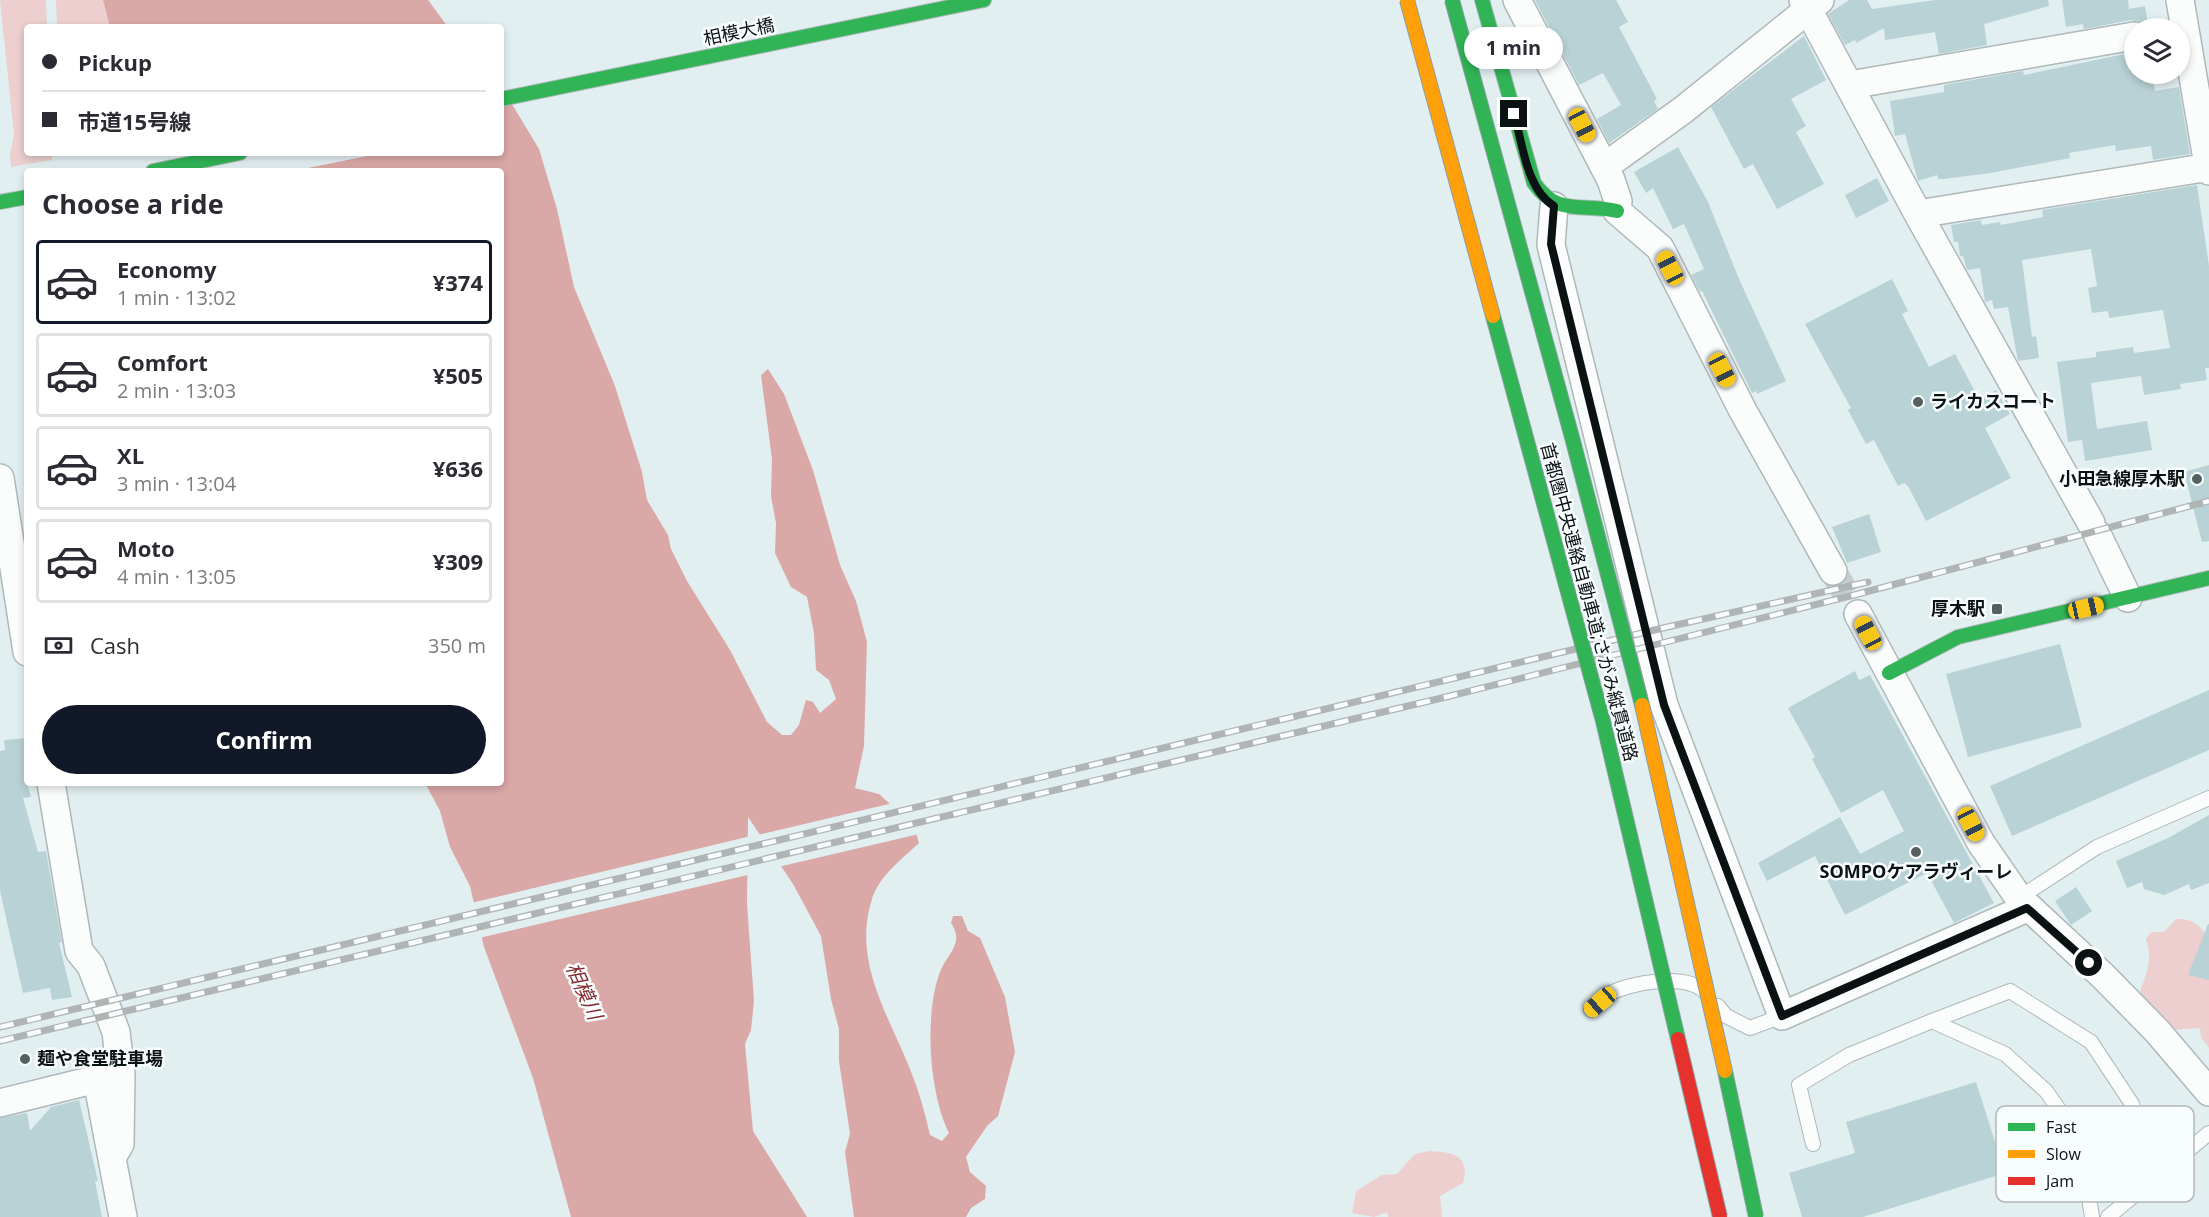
<!DOCTYPE html>
<meta charset="utf-8">
<style>
body{margin:0;font-family:"Open Sans","Noto Sans JP",sans-serif;background:#f2f2f3;color:#2b2b33;height:100vh;display:flex;flex-direction:column;font-size:22px;white-space:nowrap}
*{box-sizing:border-box;margin:0}
p{font-size:20px;color:#7c7c81}
.icon{flex:none;width:33px;height:33px;fill:none;stroke:currentColor;stroke-width:2;stroke-linecap:round;stroke-linejoin:round}
.map{position:relative;flex:1;overflow:hidden}
.drawer{position:absolute;left:24px;top:168px;width:480px;height:618px;display:flex;flex-direction:column;background:#fff;border-radius:6px;box-shadow:0 3px 9px #0003}
.drawer>*{flex:none}
.banner{position:absolute;left:24px;top:24px;width:480px;height:132px;border-radius:6px;box-shadow:0 3px 9px #0003;display:grid;align-content:center;height:132px;padding:0 18px;background:#fff}
.tools{position:absolute;left:2124px;top:18px;display:grid;gap:12px}
.tools a{display:grid;place-items:center;width:66px;height:66px;border-radius:50%;background:#fff;box-shadow:0 3px 9px #0003;font-size:30px}
.end{position:absolute;width:27px;height:27px;margin:-14px;border:8px solid #0a1213;background:#fff;box-shadow:0 0 0 3px #fff}
.from{border-radius:50%}
.bubble{position:absolute;height:42px;border-radius:21px;background:#fff;box-shadow:0 3px 9px #0003;font-size:20px;font-weight:700;line-height:42px;text-align:center}
.car{position:absolute;width:18px;height:36px;margin:-18px -9px;border-radius:8px;box-shadow:0 0 4px 2px #0007;background:linear-gradient(#f5c518 24%,#345 0 40%,#f5c518 0 76%,#345 0 86%,#f5c518 0)}
.banner b{display:flex;align-items:center;gap:21px;height:57px;font-size:22px}
.banner b+b{border-top:2px solid #e1e1e2}
.banner i{width:15px;height:15px;background:#2b2b33}
ul{padding:0;list-style:none}
li{display:flex;align-items:center;gap:18px;height:84px;margin:0 12px 9px;padding:0 6px;border:3px solid #e1e1e2;border-radius:6px}
li div{flex:1}
li b{display:block;font-size:22px}
li em{font-style:normal;font-weight:700}
li.selected{border-color:#111827}
li>.icon{width:54px;height:54px;stroke-width:1.5}
h2{padding:0 18px;font-size:27px;line-height:72px}
.pay{display:flex;align-items:center;gap:15px;height:66px;padding:0 18px;font-size:22px}
.pay p{margin-inline-start:auto}
.primary-button{display:flex;gap:12px;margin-top:auto;padding:12px 18px}
.primary-button a{flex:1;height:69px;border-radius:36px;background:#111827;color:#fff;font-size:24px;font-weight:700;line-height:69px;text-align:center}
.map>svg:first-child{display:block}
</style>
<div class="map">
<svg width="2209" height="1217" viewBox="0 0 2209 1217">
<rect width="100%" height="100%" fill="#e2eff1"/>
<!-- green -->
<path fill="#eccfce" d="M 0,0 L 46,0 L 47,27 L 27,27 L 27,153 L 52,153 L 52,160 L 11,167 L 10,154 L 14,135 Z
M 56,0 L 103,0 L 110,27 L 57,27 Z
M 2176,919 C 2194,919 2201,925 2209,941 L 2209,1048 L 2201,1037 L 2200,1028 L 2172,1030 L 2147,1008 L 2140,991 C 2147,973 2153,958 2146,939 L 2151,932 L 2164,932 Z
M 1429,1151 C 1452,1152 1471,1155 1463,1183 L 1440,1196 L 1442,1217 L 1388,1217 L 1387,1212 L 1374,1217 L 1352,1213 L 1356,1191 L 1382,1175 L 1397,1174 L 1415,1154 Z"/>
<!-- water -->
<path fill="#daa8a7" d="M 103,0 L 428,0 L 448,27 L 110,27 Z
M 501,86 L 539,149 L 557,209 L 574,287 L 615,386 L 642,472 L 647,500 L 668,535 L 671,549 L 687,581 L 730,650 L 767,722 L 782,735 L 791,735 L 799,725 L 806,700 L 813,702 L 820,713 L 836,699 L 829,680 L 816,670 L 814,633 L 807,597 L 791,587 L 775,553 L 776,523 L 771,496 L 772,459 L 761,375 L 768,369 L 784,394 L 813,470 L 840,565 L 856,601 L 867,642 L 864,746 L 855,788 L 879,794 L 914,826 L 919,843 C 902,859 879,876 872,899 C 852,961 888,1014 910,1069 C 919,1091 925,1113 930,1135 L 942,1141 L 949,1133 C 929,1093 924,1014 940,972 C 947,953 965,944 951,923 L 953,916 L 962,916 L 968,931 L 980,938 L 1005,997 L 1015,1052 L 998,1116 L 987,1126 L 966,1157 L 970,1172 L 986,1186 L 985,1199 L 971,1208 L 966,1217 L 854,1217 L 845,1152 L 850,1134 L 839,1061 L 839,1029 L 831,999 L 821,936 L 793,884 L 748,817 L 747,904 L 754,1001 L 751,1030 L 745,1044 L 753,1131 L 807,1217 L 571,1217 L 533,1078 L 484,947 L 470,886 L 450,847 L 440,811 L 425,783 L 501,783 L 501,171 L 156,171 L 152,153 L 501,153 Z"/>
<!-- pier -->
<path fill="#e2eff1" d="M 149,153 L 382,153 L 293,171 L 153,171 Z
M 893,803 L 916,824 L 919,834 L 778,867 L 758,835 Z
M 751,836 L 752,874 L 479,938 L 471,903 Z"/>
<!-- building -->
<path fill="#b9d2d5" d="M 1535,0 L 1616,0 L 1628,22 L 1619,27 L 1657,99 L 1654,101 L 1658,109 L 1609,143 L 1597,119 L 1621,105 L 1603,73 L 1579,85 Z
M 1849,0 L 1867,0 L 1872,9 L 1935,0 L 2048,0 L 2049,6 L 1984,24 L 1987,45 L 1939,54 L 1935,32 L 1885,40 L 1884,28 L 1856,43 L 1855,40 L 1845,45 L 1828,14 Z
M 2062,0 L 2128,0 L 2129,9 L 2145,6 L 2148,24 L 2131,20 L 2084,29 L 2083,24 L 2066,27 Z
M 1804,36 L 1826,80 L 1791,99 L 1806,126 L 1796,132 L 1824,184 L 1777,209 L 1753,164 L 1744,169 L 1711,107 Z
M 2134,52 L 2134,74 L 2152,74 L 2155,91 L 2179,87 L 2190,154 L 2153,160 L 2151,146 L 2116,151 L 2115,145 L 2069,153 L 2070,158 L 1990,173 L 1944,179 L 1938,179 L 1937,175 L 1918,181 L 1905,134 L 1895,136 L 1890,101 L 1944,92 L 1944,85 L 2023,71 L 2024,75 Z
M 1678,147 L 1708,202 L 1739,279 L 1786,381 L 1757,394 L 1756,391 L 1752,393 L 1702,291 L 1700,292 L 1691,275 L 1704,269 L 1684,224 L 1673,229 L 1653,188 L 1646,193 L 1634,172 Z
M 1877,178 L 1889,201 L 1856,218 L 1845,195 Z
M 2197,185 L 2209,266 L 2209,368 L 2205,368 L 2207,380 L 2180,384 L 2181,389 L 2144,395 L 2141,376 L 2091,383 L 2097,429 L 2147,421 L 2152,450 L 2085,461 L 2082,440 L 2068,442 L 2057,362 L 2096,357 L 2096,352 L 2133,347 L 2134,353 L 2170,348 L 2163,310 L 2109,318 L 2108,311 L 2092,313 L 2088,288 L 2097,286 L 2091,249 L 2022,260 L 2032,337 L 2036,336 L 2039,358 L 2018,361 L 2008,307 L 1994,309 L 1992,300 L 1985,302 L 1980,268 L 1967,270 L 1963,256 L 1960,256 L 1958,242 L 1954,242 L 1951,225 L 1981,220 L 1982,225 L 2000,222 L 2001,225 L 2043,217 L 2042,210 Z
M 1892,279 L 1908,311 L 1902,314 L 1929,367 L 1955,354 L 1979,399 L 1996,390 L 2010,414 L 1985,428 L 2011,478 L 1926,521 L 1908,486 L 1904,483 L 1898,486 L 1874,440 L 1866,444 L 1848,410 L 1851,408 L 1805,324 Z
M 2209,465 L 2209,541 L 2202,542 L 2184,472 Z
M 1869,514 L 1881,552 L 1847,563 L 1832,527 Z
M 2060,644 L 2082,727 L 1968,757 L 1946,674 Z
M 1855,671 L 1859,680 L 1870,675 L 1994,903 L 1954,923 L 1927,873 L 1845,915 L 1815,856 L 1767,881 L 1758,863 L 1840,817 L 1860,854 L 1904,831 L 1883,790 L 1841,813 L 1812,759 L 1815,757 L 1788,708 Z
M 2209,690 L 2209,750 L 2012,836 L 1990,786 Z
M 27,738 L 27,783 L 31,797 L 23,798 L 38,852 L 46,851 L 62,942 L 59,943 L 72,997 L 52,1000 L 50,988 L 23,993 L 0,891 L 0,751 L 5,750 L 4,740 Z
M 2209,815 L 2209,883 L 2191,890 L 2189,884 L 2164,895 L 2144,889 L 2142,882 L 2127,888 L 2116,861 L 2168,838 Z
M 2076,887 L 2092,911 L 2071,925 L 2055,901 Z
M 2208,924 L 2209,924 L 2209,980 L 2188,975 Z
M 1976,1082 L 2005,1173 L 1863,1217 L 1802,1217 L 1789,1173 L 1855,1153 L 1846,1122 Z
M 79,1100 L 98,1181 L 95,1181 L 102,1217 L 0,1217 L 0,1118 L 27,1113 L 30,1131 L 51,1107 Z"/>
<g fill="none" stroke-linecap="round" stroke-linejoin="round">
<!-- street-tunnel -->
<path stroke="#c2ced0" stroke-width="27" stroke-dasharray="27 14" stroke-linecap="butt" d="M 1833,571 L 1858,614"/>
<!-- lane casing -->
<g stroke="#aeb8b9" stroke-width="16">
<path id="lane" d="M 2019,898 L 2097,847 L 2209,798
M 1718,1006 L 1726,1016 L 1750,1028 L 1782,1016
M 1591,1010 C 1597,1005 1603,998 1609,994 C 1630,982 1687,973 1705,992
M 1932,1021 L 2010,991 L 2091,1042 L 2132,1104 L 2145,1138 L 2156,1177
M 1813,1144 L 1799,1085 L 1849,1055 L 1932,1021 L 2005,1054 L 2046,1091 L 2067,1121 L 2082,1152 L 2092,1217
M 2108,1217 L 2209,1133"/>
</g>
<!-- street casing -->
<g stroke="#aeb8b9" stroke-width="30">
<path id="street" d="M 1517,0 L 1611,180 L 1618,201 L 1617,211 L 1660,248 L 1743,411 L 1833,571
M 1803,0 L 1918,214 L 2091,523
M 2180,0 L 2209,171
M 1850,85 L 2134,36
M 1604,167 L 1683,110 L 1820,0
M 1554,206 L 1551,245 L 1664,705 L 1782,1016 L 2027,908
M 1918,214 L 2209,167
M 0,478 L 27,652
M 2097,534 L 2128,598
M 1858,614 L 1981,843 L 2019,898 L 2104,977 L 2157,1031 L 2209,1092
M 51,783 L 79,951 L 91,966 L 116,1032 L 121,1074 L 120,1144 L 113,1156
M 0,1103 L 97,1079 L 123,1217"/>
</g>
<!-- fast casing -->
<g stroke="#aeb8b9" stroke-width="16">
<path id="fast" d="M 1482,0 L 1534,183 C 1558,217 1582,203 1617,211
M 501,99 L 984,0
M 153,171 L 240,153
M 0,202 L 27,197
M 1889,673 L 1958,637 L 2209,578"/>
</g>
<!-- lane -->
<use href="#lane" stroke="#fbfdfd" stroke-width="14"/>
<!-- street -->
<use href="#street" stroke="#fbfdfd" stroke-width="27"/>
<!-- fast -->
<use href="#fast" stroke="#30b455" stroke-width="14"/>
<!-- rail casing -->
<g stroke="#b1b4b5" stroke-width="7">
<path id="rail" d="M 0,1027 L 1663,628 L 1868,582
M 0,1041 L 1446,697 L 1858,594 L 2209,501"/>
</g>
<!-- rail -->
<use href="#rail" stroke="#f8fdfe" stroke-width="4.5" stroke-dasharray="14" stroke-linecap="butt"/>
<!-- fast-bridge casing -->
<g stroke="#8c9ea1" stroke-width="16" stroke-linecap="butt">
<path id="fast-bridge" d="M 1452,0 L 1573,441 L 1642,705
M 1493,316 L 1603,721 L 1678,1039
M 1725,1071 L 1756,1217"/>
</g>
<!-- slow-bridge casing -->
<g stroke="#8c9ea1" stroke-width="16" stroke-linecap="butt">
<path id="slow-bridge" d="M 1407,0 L 1493,316
M 1642,705 L 1725,1071"/>
</g>
<!-- jam-bridge casing -->
<g stroke="#8c9ea1" stroke-width="16" stroke-linecap="butt">
<path id="jam-bridge" d="M 1678,1039 L 1720,1217"/>
</g>
<!-- fast-bridge -->
<use href="#fast-bridge" stroke="#30b455" stroke-width="14"/>
<!-- slow-bridge -->
<use href="#slow-bridge" stroke="#ff9f0a" stroke-width="14"/>
<!-- jam-bridge -->
<use href="#jam-bridge" stroke="#e5322d" stroke-width="14"/>
</g>
<g fill="none" stroke-linecap="round" stroke-linejoin="round">
<!-- route -->
<path stroke="#0a1213" stroke-width="8" d="M 1514,114 C 1523,144 1526,189 1554,206 L 1551,244 L 1664,705 L 1782,1016 L 2027,908 L 2089,963"/>
</g>
<!-- markers -->
<g fill="#565f61" stroke="#f8fdfe" stroke-width="2">
<circle cx="1918" cy="402" r="6"/>
<circle cx="2197" cy="479" r="6"/>
<rect x="1991" y="603" width="12" height="12" rx="3"/>
<circle cx="1916" cy="852" r="6"/>
<circle cx="25" cy="1059" r="6"/>
</g>
<g text-anchor="middle" stroke-width="5" stroke-linejoin="round" paint-order="stroke">
<!-- street labels -->
<g font-size="18" fill="#0a1213" stroke="#f8fdfe">
<text transform="translate(739 32) rotate(-12)" y="6">相模大橋</text>
<text transform="translate(1589 602) rotate(75)" y="6">首都圏中央連絡自動車道;さがみ縦貫道路</text>
</g>
<!-- poi labels -->
<g font-size="18" font-weight="bold" fill="#0a1213" stroke="#f8fdfe" text-anchor="start">
<text x="1930" y="408">ライカスコート</text>
<text x="2185" y="485" text-anchor="end">小田急線厚木駅</text>
<text x="1985" y="615" text-anchor="end">厚木駅</text>
<text x="1916" y="878" text-anchor="middle">SOMPOケアラヴィーレ</text>
<text x="37" y="1065">麺や食堂駐車場</text>
</g>
<!-- water labels -->
<g font-size="20" font-style="italic" fill="#862b30" stroke="#f8fdfe">
<text transform="translate(584 991) rotate(66)" y="7">相模川</text>
</g>
</g>
<!-- legend -->
<rect x="1996" y="1106" width="198" height="96" rx="9" fill="#f8fdfe" stroke="#b1b6b8" stroke-width="1.5"/>
<rect x="2008" y="1123" width="27" height="8" fill="#30b455"/>
<rect x="2008" y="1150" width="27" height="8" fill="#ff9f0a"/>
<rect x="2008" y="1177" width="27" height="8" fill="#e5322d"/>
<g font-size="16" fill="#0a1213">
<text x="2046" y="1133">Fast</text>
<text x="2046" y="1160">Slow</text>
<text x="2046" y="1187">Jam</text>
</g>
</svg>
<div class="tools">
<a><svg class="icon" aria-label="layers" viewBox="0 0 24 24"><path d="M12 4l9 5-9 5-9-5zM3 14l9 5 9-5"/></svg></a>
</div>
<i class="end from" style="left:2089px;top:963px"></i>
<i class="end" style="left:1514px;top:114px"></i>
<div class="bubble" style="left:1464px;top:27px;width:99px">1 min</div>
<i class="car" style="left:1582px;top:125px;rotate:152deg"></i>
<i class="car" style="left:1670px;top:268px;rotate:333deg"></i>
<i class="car" style="left:1722px;top:370px;rotate:153deg"></i>
<i class="car" style="left:2086px;top:608px;rotate:77deg"></i>
<i class="car" style="left:1868px;top:633px;rotate:332deg"></i>
<i class="car" style="left:1971px;top:824px;rotate:152deg"></i>
<i class="car" style="left:1600px;top:1002px;rotate:229deg"></i>
<div class="banner">
<b><i class="from"></i>Pickup</b>
<b><i></i>市道15号線</b>
</div>
<section class="drawer">
<h2>Choose a ride</h2>
<ul>
<li class="selected"><svg class="icon" aria-label="car" viewBox="0 0 24 24"><path d="M5 17H2v-5l4-1 3-4h7l3 4 3 1v5h-3M9 17h6M6 11h13"/><circle cx="7" cy="17" r="2"/><circle cx="17" cy="17" r="2"/></svg><div><b>Economy</b><p>1 min · 13:02</p></div><em>¥374</em></li>
<li><svg class="icon" aria-label="car" viewBox="0 0 24 24"><path d="M5 17H2v-5l4-1 3-4h7l3 4 3 1v5h-3M9 17h6M6 11h13"/><circle cx="7" cy="17" r="2"/><circle cx="17" cy="17" r="2"/></svg><div><b>Comfort</b><p>2 min · 13:03</p></div><em>¥505</em></li>
<li><svg class="icon" aria-label="car" viewBox="0 0 24 24"><path d="M5 17H2v-5l4-1 3-4h7l3 4 3 1v5h-3M9 17h6M6 11h13"/><circle cx="7" cy="17" r="2"/><circle cx="17" cy="17" r="2"/></svg><div><b>XL</b><p>3 min · 13:04</p></div><em>¥636</em></li>
<li><svg class="icon" aria-label="car" viewBox="0 0 24 24"><path d="M5 17H2v-5l4-1 3-4h7l3 4 3 1v5h-3M9 17h6M6 11h13"/><circle cx="7" cy="17" r="2"/><circle cx="17" cy="17" r="2"/></svg><div><b>Moto</b><p>4 min · 13:05</p></div><em>¥309</em></li>
</ul>
<div class="pay"><svg class="icon" aria-label="cash" viewBox="0 0 24 24"><path d="M3 7h18v10H3z"/><circle cx="12" cy="12" r="2"/></svg>Cash<p>350 m</p></div>
<div class="primary-button"><a>Confirm</a></div>
</section>
</div>
